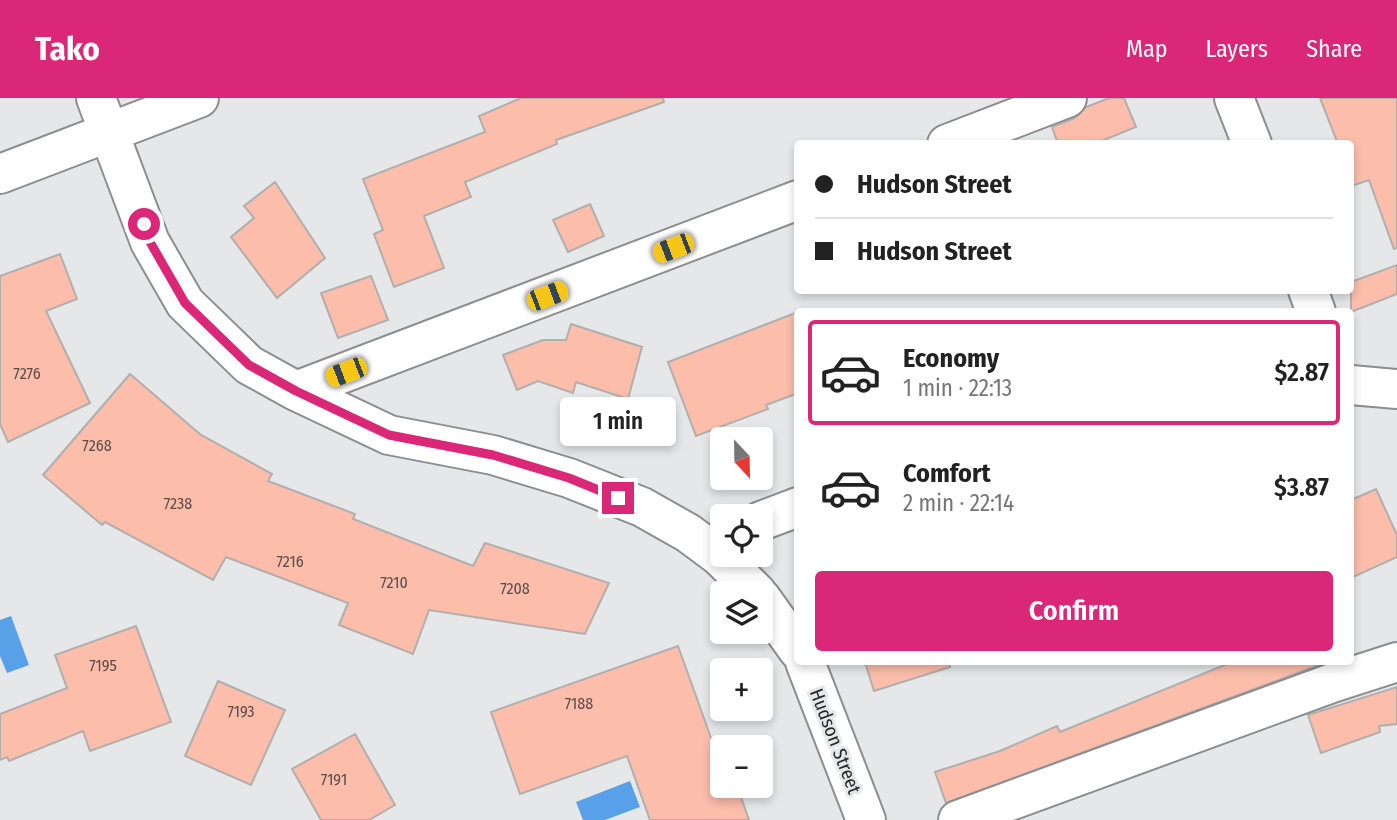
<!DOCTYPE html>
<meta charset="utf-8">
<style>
body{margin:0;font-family:"Fira Sans Condensed",sans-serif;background:#f6f6f6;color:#222;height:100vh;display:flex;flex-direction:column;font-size:26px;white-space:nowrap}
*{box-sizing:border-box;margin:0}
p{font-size:23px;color:#767676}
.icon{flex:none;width:38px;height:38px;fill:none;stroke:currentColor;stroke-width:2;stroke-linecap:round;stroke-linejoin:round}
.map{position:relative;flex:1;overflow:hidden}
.side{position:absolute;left:794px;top:210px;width:560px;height:357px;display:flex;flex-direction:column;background:#fff;border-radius:7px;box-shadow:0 4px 10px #0003}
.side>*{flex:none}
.guide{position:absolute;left:794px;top:42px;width:560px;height:154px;border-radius:7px;box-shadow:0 4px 10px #0003;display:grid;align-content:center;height:154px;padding:0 21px;background:#fff}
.needle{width:46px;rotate:158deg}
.controls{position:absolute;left:710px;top:329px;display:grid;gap:14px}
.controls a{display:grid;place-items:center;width:63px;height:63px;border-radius:7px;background:#fff;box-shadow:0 4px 10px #0003;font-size:35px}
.end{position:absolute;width:32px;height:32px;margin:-16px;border:9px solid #db2777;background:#fff;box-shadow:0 0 0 4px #fff}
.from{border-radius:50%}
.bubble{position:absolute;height:49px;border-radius:7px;background:#fff;box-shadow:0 4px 10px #0003;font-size:23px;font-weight:600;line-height:49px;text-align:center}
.car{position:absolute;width:21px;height:42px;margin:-21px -10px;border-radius:9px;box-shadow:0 0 5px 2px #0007;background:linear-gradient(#f5c518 24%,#345 0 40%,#f5c518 0 76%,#345 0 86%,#f5c518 0)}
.guide b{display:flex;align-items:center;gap:24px;height:66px;font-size:26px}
.guide b+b{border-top:2px solid #e0e0e0}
.guide i{width:18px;height:18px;background:#222}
ul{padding:12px 0 0;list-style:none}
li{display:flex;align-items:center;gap:21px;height:105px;margin:0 14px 10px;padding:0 7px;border:4px solid transparent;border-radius:7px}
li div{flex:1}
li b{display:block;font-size:26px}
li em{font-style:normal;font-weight:600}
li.active{border-color:#db2777}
li>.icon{width:63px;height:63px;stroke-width:1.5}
.button{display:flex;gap:14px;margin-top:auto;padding:14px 21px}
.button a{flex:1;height:80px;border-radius:7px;background:#db2777;color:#fff;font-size:28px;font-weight:600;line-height:80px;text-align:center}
header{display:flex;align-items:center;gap:42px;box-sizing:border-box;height:98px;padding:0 35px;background:#db2777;color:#fff}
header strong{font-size:33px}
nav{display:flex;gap:38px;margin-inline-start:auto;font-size:24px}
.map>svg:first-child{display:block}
</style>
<header>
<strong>Tako</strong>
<nav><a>Map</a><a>Layers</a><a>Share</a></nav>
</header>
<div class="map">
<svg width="1397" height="722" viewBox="0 0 1397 722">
<rect width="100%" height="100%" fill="#e5e7e8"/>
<!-- water -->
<path fill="#58a1e8" d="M 11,518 L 29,567 L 7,575 L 0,558 L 0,522 Z
M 630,683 L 640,709 L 605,722 L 583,722 L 576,704 Z"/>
<!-- building -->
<path fill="#fcbdab" stroke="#b1afae" stroke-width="2" d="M 521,0 L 663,0 L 664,4 L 556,42 L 557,46 L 465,84 L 471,99 L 424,118 L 444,170 L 394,189 L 374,136 L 383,132 L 363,81 L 485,34 L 479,18 Z
M 1109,0 L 1124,0 L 1136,29 L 1094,46 L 1058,46 L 1052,29 L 1075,20 L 1086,9 Z
M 1320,0 L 1397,0 L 1397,150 L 1394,151 L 1369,82 L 1351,88 L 1351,46 L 1338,46 Z
M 275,84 L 325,160 L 277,200 L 231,139 L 254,120 L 244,108 Z
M 590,106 L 604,138 L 568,154 L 553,122 Z
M 60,156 L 77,201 L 46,213 L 90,305 L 8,344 L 0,326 L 0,178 Z
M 1397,167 L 1397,196 L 1351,214 L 1351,184 Z
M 371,178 L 388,222 L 338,240 L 321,195 Z
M 798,214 L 798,295 L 766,307 L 768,311 L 696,338 L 668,264 Z
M 571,226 L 642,249 L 628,301 L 576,284 L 573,295 L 538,283 L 517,292 L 503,257 L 543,242 L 566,242 Z
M 130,276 L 201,337 L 272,376 L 268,383 L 355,416 L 353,421 L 473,468 L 485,445 L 609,485 L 585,536 L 429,512 L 413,556 L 339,527 L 348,505 L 226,459 L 213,482 L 105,424 L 102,427 L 43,377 Z
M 1376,391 L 1397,437 L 1397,459 L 1351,480 L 1351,402 Z
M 136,528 L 171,624 L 90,653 L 83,633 L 9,663 L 7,659 L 0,662 L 0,616 L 67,590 L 55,557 Z
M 678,548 L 715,651 L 723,648 L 723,688 L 737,688 L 749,722 L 650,722 L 627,658 L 520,696 L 491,614 Z
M 865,564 L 949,564 L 950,569 L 874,593 Z
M 1232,564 L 1327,564 L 946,705 L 935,674 L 1000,653 L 1057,628 L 1060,634 Z
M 218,583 L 285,612 L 251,687 L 185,658 Z
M 1397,589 L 1397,626 L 1379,628 L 1380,634 L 1321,655 L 1308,617 Z
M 355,636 L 395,707 L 369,722 L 321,722 L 292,671 Z"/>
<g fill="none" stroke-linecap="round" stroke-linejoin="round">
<!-- minor casing -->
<g stroke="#8b8d8e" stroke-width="42">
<path id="minor" d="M 96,0 L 150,144 L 185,205 L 249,267 L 296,293 L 389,337 L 493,357 L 569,380 L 642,409 L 688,435 L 719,458 L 757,495
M 1234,0 L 1252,46
M 947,46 L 1067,0
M 0,76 L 199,0
M 1308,192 L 1316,214
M 1351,287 L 1397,291
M 296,293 L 798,102
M 761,423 L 798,409
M 761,500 L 798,552
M 805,564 L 866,722
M 958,722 L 1332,585 L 1397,564"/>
</g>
<!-- minor -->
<use href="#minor" stroke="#fff" stroke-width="38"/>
</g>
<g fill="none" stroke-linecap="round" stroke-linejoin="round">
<!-- route -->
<path stroke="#db2777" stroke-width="9" d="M 144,126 L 150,144 L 185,205 L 249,267 L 296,293 L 389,337 L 493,357 L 569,380 L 618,400"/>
</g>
<g text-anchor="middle" stroke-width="6" stroke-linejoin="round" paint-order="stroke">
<!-- number labels -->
<g font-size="16" fill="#5c4c49">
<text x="27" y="281">7276</text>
<text x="97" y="353">7268</text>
<text x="178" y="411">7238</text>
<text x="290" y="469">7216</text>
<text x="394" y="490">7210</text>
<text x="515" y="496">7208</text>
<text x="103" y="573">7195</text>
<text x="579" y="611">7188</text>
<text x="241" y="619">7193</text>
<text x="334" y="687">7191</text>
</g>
<!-- street labels -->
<g font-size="19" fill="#272728" stroke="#e5e7e8">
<text transform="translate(836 643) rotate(69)" y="7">Hudson Street</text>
</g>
</g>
</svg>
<div class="controls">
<a><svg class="needle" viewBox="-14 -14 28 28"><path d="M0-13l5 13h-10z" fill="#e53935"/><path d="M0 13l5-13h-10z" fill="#767676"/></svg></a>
<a><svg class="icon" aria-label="locate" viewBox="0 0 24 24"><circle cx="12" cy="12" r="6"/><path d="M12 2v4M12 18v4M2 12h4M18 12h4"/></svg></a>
<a><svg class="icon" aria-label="layers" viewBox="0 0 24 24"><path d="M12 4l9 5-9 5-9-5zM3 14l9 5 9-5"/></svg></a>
<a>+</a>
<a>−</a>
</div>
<i class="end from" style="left:144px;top:126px"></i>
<i class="end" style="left:618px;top:400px"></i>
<div class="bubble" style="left:560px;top:299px;width:116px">1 min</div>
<i class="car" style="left:673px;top:150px;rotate:249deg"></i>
<i class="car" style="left:547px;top:198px;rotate:69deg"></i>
<i class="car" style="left:346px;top:274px;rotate:249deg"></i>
<div class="guide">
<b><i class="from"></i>Hudson Street</b>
<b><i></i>Hudson Street</b>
</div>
<section class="side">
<ul>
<li class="active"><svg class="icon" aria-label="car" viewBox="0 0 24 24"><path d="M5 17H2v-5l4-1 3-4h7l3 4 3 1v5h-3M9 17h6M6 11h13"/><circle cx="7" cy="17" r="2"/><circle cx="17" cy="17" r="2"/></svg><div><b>Economy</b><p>1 min · 22:13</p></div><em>$2.87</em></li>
<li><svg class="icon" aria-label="car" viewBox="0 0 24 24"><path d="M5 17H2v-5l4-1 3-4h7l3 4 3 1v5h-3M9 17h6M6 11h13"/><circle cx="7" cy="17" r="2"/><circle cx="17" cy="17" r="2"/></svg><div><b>Comfort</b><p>2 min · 22:14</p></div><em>$3.87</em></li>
</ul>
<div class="button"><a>Confirm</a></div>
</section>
</div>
